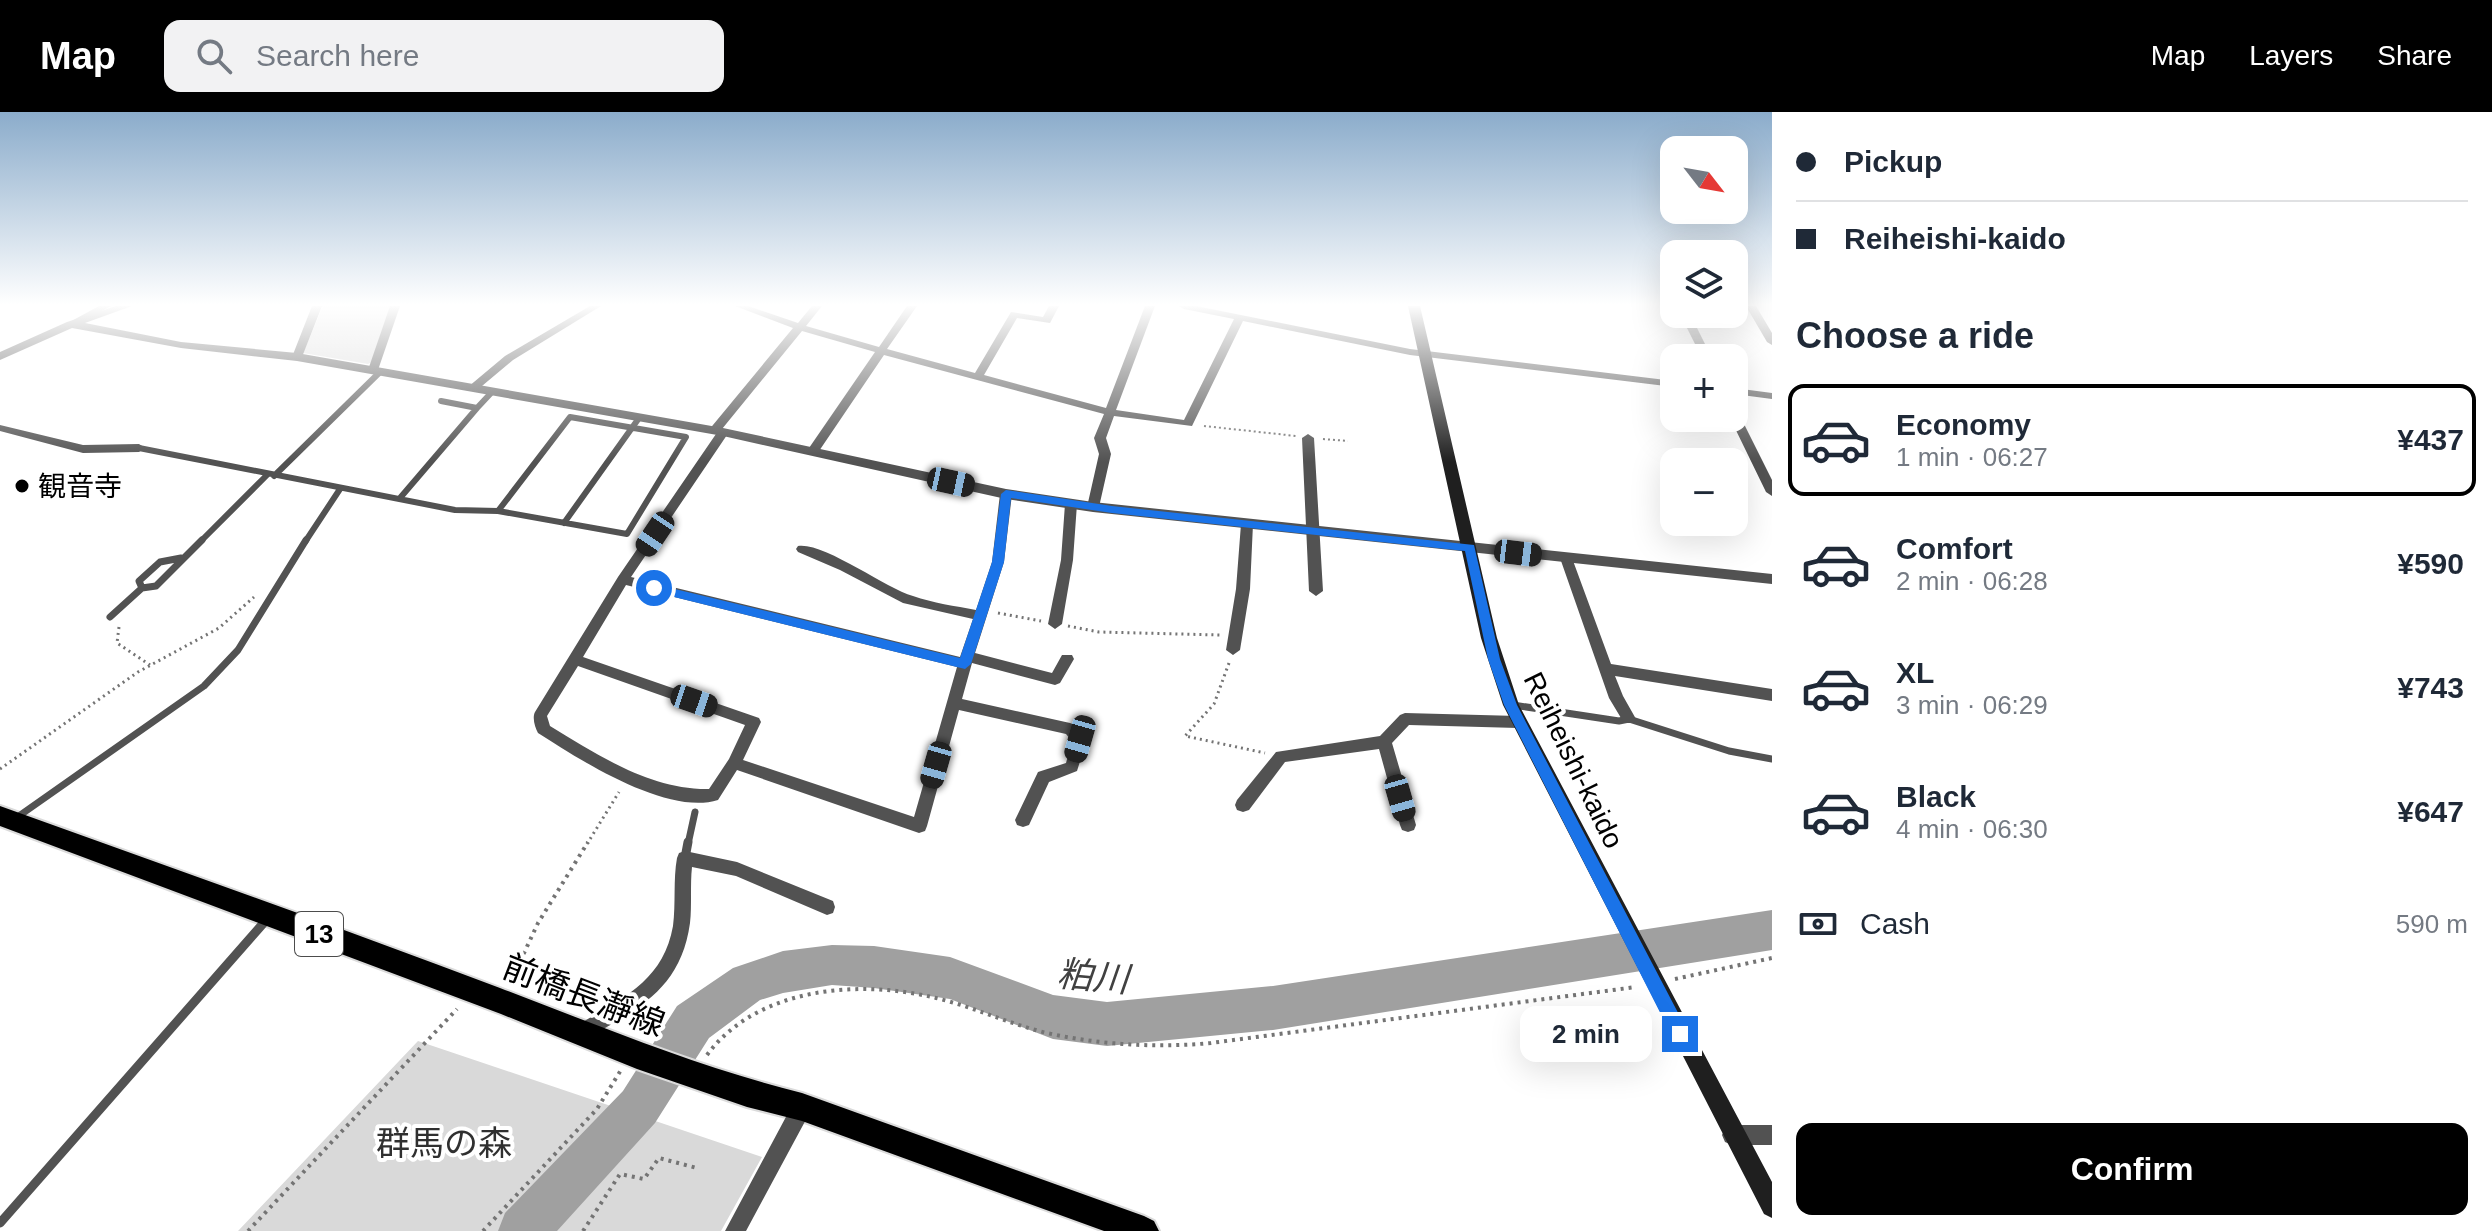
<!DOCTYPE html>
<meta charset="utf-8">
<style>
body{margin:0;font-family:Arial,"Noto Sans JP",sans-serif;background:#f2f2f3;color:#1f2937;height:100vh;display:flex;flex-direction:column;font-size:30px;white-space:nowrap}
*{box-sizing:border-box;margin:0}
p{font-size:26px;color:#747a83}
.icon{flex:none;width:44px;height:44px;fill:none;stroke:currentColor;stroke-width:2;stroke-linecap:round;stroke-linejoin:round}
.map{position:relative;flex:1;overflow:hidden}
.side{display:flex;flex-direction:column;background:#fff;width:720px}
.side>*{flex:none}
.top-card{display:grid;align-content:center;height:176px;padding:0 24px;background:#fff}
.needle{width:52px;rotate:121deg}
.controls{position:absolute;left:1660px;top:24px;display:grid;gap:16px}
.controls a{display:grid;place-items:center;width:88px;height:88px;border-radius:16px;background:#fff;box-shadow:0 8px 32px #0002;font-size:40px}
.end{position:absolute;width:36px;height:36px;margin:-18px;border:10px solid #1a73e8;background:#fff;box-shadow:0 0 0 4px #fff}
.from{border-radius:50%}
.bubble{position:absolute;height:56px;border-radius:16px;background:#fff;box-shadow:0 8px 32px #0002;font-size:26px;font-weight:700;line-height:56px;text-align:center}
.car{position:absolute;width:24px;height:48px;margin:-24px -12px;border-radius:10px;box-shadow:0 0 6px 2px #0007;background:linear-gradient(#222 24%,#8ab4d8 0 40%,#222 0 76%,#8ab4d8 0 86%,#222 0)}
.top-card b{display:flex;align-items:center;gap:28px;height:76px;font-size:30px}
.top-card b+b{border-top:2px solid #e0e1e3}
.top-card i{width:20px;height:20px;background:#1f2937}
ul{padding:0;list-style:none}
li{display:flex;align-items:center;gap:24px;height:112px;margin:0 16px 12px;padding:0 8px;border:4px solid transparent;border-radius:16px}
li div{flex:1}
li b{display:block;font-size:30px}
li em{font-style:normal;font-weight:700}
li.current{border-color:#000}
li>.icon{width:72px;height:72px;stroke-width:1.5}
h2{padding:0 24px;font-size:36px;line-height:96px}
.pay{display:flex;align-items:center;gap:20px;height:88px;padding:0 24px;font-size:30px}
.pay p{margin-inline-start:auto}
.button{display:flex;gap:16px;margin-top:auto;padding:16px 24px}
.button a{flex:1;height:92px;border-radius:16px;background:#000;color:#fff;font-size:32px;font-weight:700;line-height:92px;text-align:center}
header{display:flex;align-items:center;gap:48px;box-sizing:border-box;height:112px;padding:0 40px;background:#000;color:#fff}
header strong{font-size:38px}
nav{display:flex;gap:44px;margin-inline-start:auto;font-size:28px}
.search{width:560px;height:72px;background:#f2f2f3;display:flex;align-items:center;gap:20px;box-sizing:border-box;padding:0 28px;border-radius:16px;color:#747a83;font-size:30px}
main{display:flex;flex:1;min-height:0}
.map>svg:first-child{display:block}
</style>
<header>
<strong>Map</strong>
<div class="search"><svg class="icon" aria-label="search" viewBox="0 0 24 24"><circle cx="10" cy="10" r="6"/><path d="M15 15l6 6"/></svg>Search here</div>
<nav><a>Map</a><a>Layers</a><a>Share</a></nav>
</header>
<main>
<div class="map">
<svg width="1772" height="1119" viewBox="0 0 1772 1119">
<rect width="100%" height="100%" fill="#fff"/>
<!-- green -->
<path fill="#d9d9d9" d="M 323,194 L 391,194 L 372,250 L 368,252 L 303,241 Z
M 418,929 L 762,1045 L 721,1119 L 238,1119 Z"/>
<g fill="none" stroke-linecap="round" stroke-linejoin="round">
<!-- river -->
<path fill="#a0a0a0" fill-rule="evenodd" d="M 1772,798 L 1772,838 L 1273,918 L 1107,934 L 1053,927 L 950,887 L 874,876 L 832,873 L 783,881 L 760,888 L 709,926 L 655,1011 L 557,1119 L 498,1119 L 505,1101 L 623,979 L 677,894 L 733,856 L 783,839 L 832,833 L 874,834 L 950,845 L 1053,883 L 1107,890 L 1273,874 Z"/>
<!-- primary casing -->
<g stroke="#dbdbdb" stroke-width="4">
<path id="primary" d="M 0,694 C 167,754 334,813 500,876 C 600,914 698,955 802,981 L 1144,1104 L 1154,1109 L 1159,1119 L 1104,1119 L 802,1009 L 747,995 L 637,957 L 501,902 L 0,714 Z"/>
</g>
<!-- path-far2 -->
<path stroke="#747474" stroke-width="2" stroke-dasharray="2 3" stroke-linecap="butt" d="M 1204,314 L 1296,324
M 1323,327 L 1348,329"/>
<!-- path-far1 -->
<path stroke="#747474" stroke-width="3" stroke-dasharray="2 4" stroke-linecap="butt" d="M 998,501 L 1041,509
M 1068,514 L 1099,520 L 1220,523
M 119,515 L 117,531 L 150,553
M 1229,551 L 1214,592 L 1185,624 L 1265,641
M 0,657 L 138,560 L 219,516 L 254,485
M 587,732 L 619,680"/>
<!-- path -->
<path stroke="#747474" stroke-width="4" stroke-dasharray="3 5" stroke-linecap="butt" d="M 1675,867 L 1772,846
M 510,871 L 538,811 L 588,730
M 707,943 C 757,875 859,867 936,886 C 974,895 1009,912 1047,921 C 1101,933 1156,936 1211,931 L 1636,875
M 248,1119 L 457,897
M 483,1119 L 597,997 L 621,958
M 583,1119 L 620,1062 L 644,1067 L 659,1046 L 697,1056"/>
<!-- service-far2 -->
<path stroke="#525252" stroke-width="6" d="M 477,296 L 491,281
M 570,305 L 686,325 L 627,422 L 498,399 Z
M 139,336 L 455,398 L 498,399
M 274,364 L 380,260
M 400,386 L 477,296 L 441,289
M 564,411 L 639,306
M 200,430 L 268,362
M 305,430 L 340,377"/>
<!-- service-far1 -->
<path stroke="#525252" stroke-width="7" d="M 181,446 L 160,450 L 139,469 L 142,476 L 156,474 L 202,428
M 110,505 L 142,476
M 1513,593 L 1619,609 L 1629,607 L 1729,639 L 1772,647
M 16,706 L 204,574 L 238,538 L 306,428
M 688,732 L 695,700"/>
<!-- service -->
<path stroke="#525252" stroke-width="9" d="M 685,746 L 688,730
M 0,1111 L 268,806"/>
<!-- minor -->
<path fill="#525252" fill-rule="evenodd" d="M 99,194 L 111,194 L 75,214 L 66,212 Z
M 312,194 L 322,194 L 302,245 L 301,247 L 293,247 L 292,245 Z
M 390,194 L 400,194 L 378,258 L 373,261 L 369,260 L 368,258 Z
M 590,194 L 601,194 L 513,248 L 476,279 L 468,279 L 468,275 L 505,244 Z
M 735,194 L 748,194 L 798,211 L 812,194 L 822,194 L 806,214 L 879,235 L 907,194 L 917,194 L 887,237 L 975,261 L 1011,200 L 1043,205 L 1049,194 L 1059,194 L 1050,211 L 1017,206 L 984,263 L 1106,296 L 1145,194 L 1155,194 L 1116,298 L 1184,308 L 1234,207 L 1184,197 L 1179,194 L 1196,194 L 1410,237 L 1674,269 L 1674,275 L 1410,243 L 1243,209 L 1192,314 L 1114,304 L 1106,326 L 1111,342 L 1099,395 L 1093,399 L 1087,395 L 1099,342 L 1094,326 L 1104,302 L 884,243 L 817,342 L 809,342 L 809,336 L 875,240 L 802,219 L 722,317 L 729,320 L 631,465 L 960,545 L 973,507 L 903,491 L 840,458 L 798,440 L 796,437 L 798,434 C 824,430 885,476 913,484 C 933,491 955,494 976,498 L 992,450 L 1000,382 L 1002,379 L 1010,379 L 1012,382 L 1004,450 L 975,541 L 1052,561 L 1062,543 L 1072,543 L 1074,547 L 1060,571 L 1055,573 L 972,551 L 962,587 L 1070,611 L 1075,613 L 1087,627 L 1077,659 L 1049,670 L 1029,713 L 1023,715 L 1017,713 L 1015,708 L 1038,660 L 1066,651 L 1072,629 L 1066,622 L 959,598 L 927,714 L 925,719 L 919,721 L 737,658 L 718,688 C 667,704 580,648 538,621 C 535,615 532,606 535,600 L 618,465 L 716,322 L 708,319 L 793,216 ZM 626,473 L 957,555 L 914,705 L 743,648 L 761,610 L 759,606 L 583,545 ZM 578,554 L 745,613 L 729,647 L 709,677 C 650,678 598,643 550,614 L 547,604 Z
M 1746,194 L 1756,194 L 1772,221 L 1772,233 L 1767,230 Z
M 1680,202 L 1690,202 L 1712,246 L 1702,246 Z
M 1734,276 L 1772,281 L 1772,287 L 1734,282 Z
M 1734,299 L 1739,302 L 1772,368 L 1772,384 L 1766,380 L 1730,306 L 1734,306 Z
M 0,313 L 83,333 L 139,332 L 145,336 L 139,340 L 83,341 L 0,319 Z
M 1308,322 L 1314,326 L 1323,479 L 1316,484 L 1309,479 L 1302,326 Z
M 1071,388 L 1077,392 L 1073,448 L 1062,512 L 1055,517 L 1048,512 L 1061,448 L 1065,392 Z
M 1247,408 L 1253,412 L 1250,477 L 1240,538 L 1233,543 L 1226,538 L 1236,477 L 1241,412 Z
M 1566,442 L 1572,446 L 1611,552 L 1772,577 L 1772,589 L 1615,564 L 1623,584 L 1636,607 L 1634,611 L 1624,611 L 1609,586 L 1560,446 Z
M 1405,601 L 1518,604 L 1523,606 L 1525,610 L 1523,614 L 1518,616 L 1409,613 L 1392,631 L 1416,713 L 1414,718 L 1408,720 L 1402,718 L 1400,713 L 1379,637 L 1285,650 L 1249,698 L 1243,700 L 1237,698 L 1235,693 L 1237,688 L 1276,640 L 1380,624 L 1400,603 Z
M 685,739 L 737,750 L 833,789 L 835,795 L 833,801 L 827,803 L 736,764 L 692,755 C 690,773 692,793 690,811 C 681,877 638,897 586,927 L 580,930 L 574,927 L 571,921 L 574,915 C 619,888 663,871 673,814 C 676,791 673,768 677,746 L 679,741 Z
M 802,985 L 809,988 L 812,995 L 809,1002 L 746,1119 L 725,1119 L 795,988 Z
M 1732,1013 L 1772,1013 L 1772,1033 L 1732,1033 L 1725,1030 L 1722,1023 L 1725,1016 Z"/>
<!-- tertiary -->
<path fill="#525252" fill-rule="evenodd" d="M 116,194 L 132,194 L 85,211 L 181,230 L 297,241 L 723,316 L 1006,377 L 1093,390 L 1772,462 L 1772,472 L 1093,400 L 1006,387 L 723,324 L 297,249 L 181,236 L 72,216 L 0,248 L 0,240 L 67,210 Z"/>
<!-- secondary -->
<path fill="#1f1f1f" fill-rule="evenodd" d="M 1408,194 L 1420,194 L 1497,526 L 1519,593 L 1772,1070 L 1772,1106 L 1764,1102 L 1503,593 L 1481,526 Z"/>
<!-- primary -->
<use href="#primary" fill="#000" fill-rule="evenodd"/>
</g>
<!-- sky -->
<linearGradient id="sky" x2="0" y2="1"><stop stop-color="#8baccb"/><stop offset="0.55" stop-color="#fff"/><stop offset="1" stop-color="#fff" stop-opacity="0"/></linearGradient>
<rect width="1772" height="350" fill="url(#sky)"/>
<!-- route -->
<path fill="#1a73e8" d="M 1006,378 L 1112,394 L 1474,433 L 1500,547 L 1517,593 L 1686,916 L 1688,922 L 1686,928 L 1680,931 L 1674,928 L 1504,593 L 1488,547 L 1465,439 L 1112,401 L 1011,386 L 1004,450 L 971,552 L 965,557 L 654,480 L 648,476 L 654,472 L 960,546 L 992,450 L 1001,382 Z"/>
<!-- markers -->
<circle fill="#000" stroke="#fff" stroke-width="3" cx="22" cy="374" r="8"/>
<g text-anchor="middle" stroke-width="8" stroke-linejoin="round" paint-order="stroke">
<!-- shield labels -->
<rect fill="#fff" stroke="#4c4c4c" stroke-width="2" x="295" y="800" width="48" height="44" rx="6"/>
<g font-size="26" font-weight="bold" fill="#000">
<text x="319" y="831">13</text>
</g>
<!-- poi labels -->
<g font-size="28" fill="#000" stroke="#fff" text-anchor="start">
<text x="38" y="384">観音寺</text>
</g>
<!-- street labels -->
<g font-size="28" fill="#000" stroke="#fff">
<text transform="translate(1574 648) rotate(64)" y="10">Reiheishi-kaido</text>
</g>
<!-- near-street labels -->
<g font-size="34" fill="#000" stroke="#fff">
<text transform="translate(584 883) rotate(21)" y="12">前橋長瀞線</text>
</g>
<!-- near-park labels -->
<g font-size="34" fill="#303030" stroke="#fff">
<text x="444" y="1043">群馬の森</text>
</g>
<!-- near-water labels -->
<g font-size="36" font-style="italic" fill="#414141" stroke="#fff">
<text transform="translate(1093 864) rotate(5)" y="13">粕川</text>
</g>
</g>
</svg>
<div class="controls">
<a><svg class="needle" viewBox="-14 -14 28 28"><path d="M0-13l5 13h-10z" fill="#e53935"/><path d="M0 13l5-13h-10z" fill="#747a83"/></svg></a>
<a><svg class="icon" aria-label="layers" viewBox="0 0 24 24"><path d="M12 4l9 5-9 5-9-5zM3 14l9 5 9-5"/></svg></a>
<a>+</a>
<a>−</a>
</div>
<i class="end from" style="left:654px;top:476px"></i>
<i class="end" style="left:1680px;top:922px"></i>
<div class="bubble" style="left:1520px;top:894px;width:132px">2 min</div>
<i class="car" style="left:951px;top:370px;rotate:102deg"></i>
<i class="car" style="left:655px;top:422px;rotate:214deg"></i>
<i class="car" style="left:1518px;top:441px;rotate:97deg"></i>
<i class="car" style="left:694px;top:589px;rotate:109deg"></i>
<i class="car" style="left:1080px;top:627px;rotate:196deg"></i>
<i class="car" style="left:936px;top:653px;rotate:196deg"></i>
<i class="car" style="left:1400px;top:686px;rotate:164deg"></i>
</div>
<section class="side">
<div class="top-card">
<b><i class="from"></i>Pickup</b>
<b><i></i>Reiheishi-kaido</b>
</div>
<h2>Choose a ride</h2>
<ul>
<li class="current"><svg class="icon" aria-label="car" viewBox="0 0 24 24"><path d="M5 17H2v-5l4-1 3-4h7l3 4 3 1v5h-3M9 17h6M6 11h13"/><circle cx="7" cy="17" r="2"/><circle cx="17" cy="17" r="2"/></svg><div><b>Economy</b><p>1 min · 06:27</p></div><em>¥437</em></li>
<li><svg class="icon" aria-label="car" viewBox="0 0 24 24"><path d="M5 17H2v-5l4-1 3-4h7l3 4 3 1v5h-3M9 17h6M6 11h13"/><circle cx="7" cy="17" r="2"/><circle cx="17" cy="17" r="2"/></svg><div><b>Comfort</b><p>2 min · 06:28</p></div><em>¥590</em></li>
<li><svg class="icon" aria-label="car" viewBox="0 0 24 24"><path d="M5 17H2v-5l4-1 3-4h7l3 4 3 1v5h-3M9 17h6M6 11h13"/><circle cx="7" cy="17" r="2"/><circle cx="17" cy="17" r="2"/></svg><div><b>XL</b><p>3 min · 06:29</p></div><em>¥743</em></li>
<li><svg class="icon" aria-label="car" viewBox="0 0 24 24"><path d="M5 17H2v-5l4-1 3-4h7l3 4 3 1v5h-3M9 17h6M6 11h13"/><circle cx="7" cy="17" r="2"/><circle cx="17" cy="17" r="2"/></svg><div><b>Black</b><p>4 min · 06:30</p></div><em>¥647</em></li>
</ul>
<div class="pay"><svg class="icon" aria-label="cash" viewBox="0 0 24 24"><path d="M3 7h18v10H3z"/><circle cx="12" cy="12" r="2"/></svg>Cash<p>590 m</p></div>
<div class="button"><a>Confirm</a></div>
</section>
</main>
